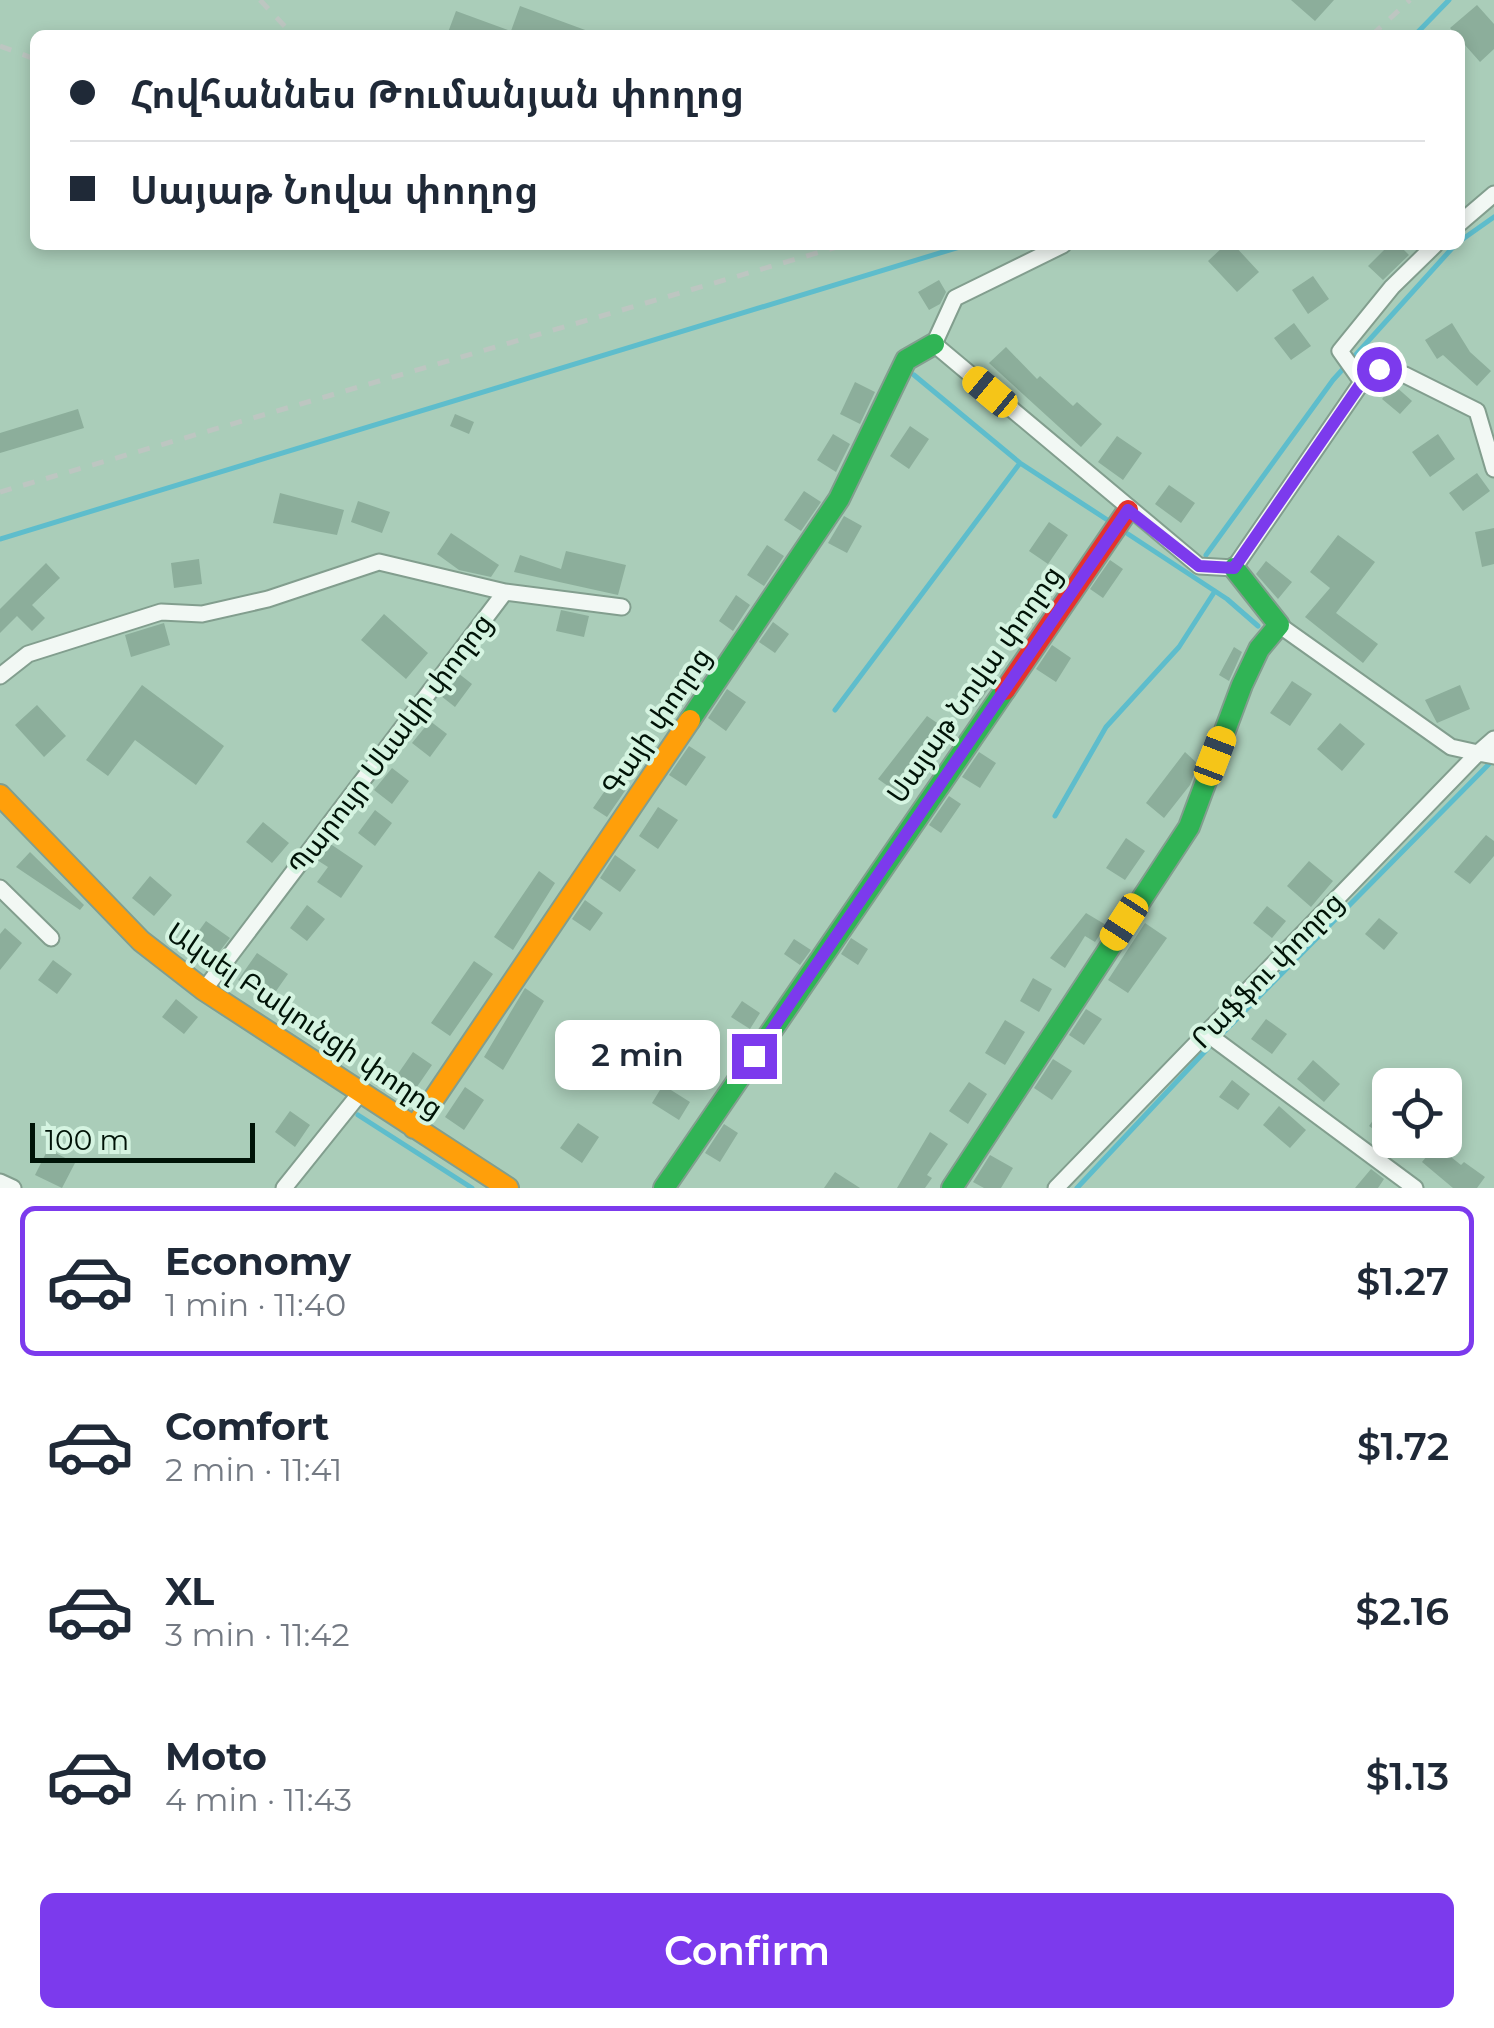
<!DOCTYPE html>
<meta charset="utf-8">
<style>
body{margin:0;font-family:Montserrat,"Noto Sans Armenian",sans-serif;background:#f6f6f7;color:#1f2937;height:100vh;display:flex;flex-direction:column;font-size:38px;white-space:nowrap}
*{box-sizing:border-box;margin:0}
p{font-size:32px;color:#747a83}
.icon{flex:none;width:55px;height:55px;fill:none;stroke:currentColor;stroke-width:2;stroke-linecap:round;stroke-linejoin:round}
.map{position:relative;height:1188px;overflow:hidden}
.details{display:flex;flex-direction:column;background:#fff;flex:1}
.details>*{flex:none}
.top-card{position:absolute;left:30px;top:30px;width:1435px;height:220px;border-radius:15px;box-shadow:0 5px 15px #0003;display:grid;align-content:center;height:220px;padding:0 40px;background:#fff}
.fabs{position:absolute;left:1372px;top:1068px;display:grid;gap:20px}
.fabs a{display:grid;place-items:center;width:90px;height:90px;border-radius:15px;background:#fff;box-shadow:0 5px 15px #0003;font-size:50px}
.scale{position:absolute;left:30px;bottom:25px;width:225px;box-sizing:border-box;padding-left:10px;border:5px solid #001307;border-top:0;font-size:28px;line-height:35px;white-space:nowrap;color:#001307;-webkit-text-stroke:8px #d5f4e1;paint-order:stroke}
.end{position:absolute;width:45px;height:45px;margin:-22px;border:12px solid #7c3aed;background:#fff;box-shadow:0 0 0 5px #fff}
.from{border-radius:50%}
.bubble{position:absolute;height:70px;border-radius:15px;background:#fff;box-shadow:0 5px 15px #0003;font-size:32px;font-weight:600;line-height:70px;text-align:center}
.car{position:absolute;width:30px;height:60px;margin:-30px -15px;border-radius:12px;box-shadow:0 0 8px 2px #0007;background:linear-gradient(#f5c518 24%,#345 0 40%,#f5c518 0 76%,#345 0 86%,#f5c518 0)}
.top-card b{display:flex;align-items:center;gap:35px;height:95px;font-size:38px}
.top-card b+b{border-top:2px solid #e0e1e3}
.top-card i{width:25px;height:25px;background:#1f2937}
ul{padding:18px 0 0;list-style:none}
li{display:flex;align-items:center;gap:30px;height:150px;margin:0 20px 15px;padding:0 20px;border:5px solid transparent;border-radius:15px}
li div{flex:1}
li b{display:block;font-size:38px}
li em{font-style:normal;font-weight:600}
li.selected{border-color:#7c3aed}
li>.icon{width:90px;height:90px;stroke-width:1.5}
.cta{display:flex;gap:20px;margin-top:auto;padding:20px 40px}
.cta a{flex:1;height:115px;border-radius:15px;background:#7c3aed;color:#fff;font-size:40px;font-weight:600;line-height:115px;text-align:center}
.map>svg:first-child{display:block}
</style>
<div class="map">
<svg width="1494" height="1188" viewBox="0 0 1494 1188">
<rect width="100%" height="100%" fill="#aacdb9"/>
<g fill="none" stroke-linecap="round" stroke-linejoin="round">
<!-- stream -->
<path stroke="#5ebdcc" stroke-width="5" d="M 1415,35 L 1449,0
M 1460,241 L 1494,217
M 914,375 L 1020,463 L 1109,521
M 1128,534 L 1227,599 L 1258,626
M 0,539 L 966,245
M 1206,555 L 1333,380 L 1455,245
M 835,710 L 1020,463
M 1055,816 L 1106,727 L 1179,647 L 1215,591
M 358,1115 L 472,1188
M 1077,1188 L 1210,1046 L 1491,762"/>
</g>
<!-- building -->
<path fill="#8cae9b" d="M 1291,0 L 1334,0 L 1315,21 Z
M 1477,5 L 1494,24 L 1494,49 L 1480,62 L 1450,28 Z
M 520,6 L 596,34 L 596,35 L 447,35 L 456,11 L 511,31 Z
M 1225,245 L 1234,245 L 1259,272 L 1237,292 L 1208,261 Z
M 1389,245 L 1399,245 L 1409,255 L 1383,280 L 1368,266 Z
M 1313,276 L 1329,299 L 1308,314 L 1292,290 Z
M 939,280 L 946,292 L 940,304 L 929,310 L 918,292 Z
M 1294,323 L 1311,346 L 1291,360 L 1274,338 Z
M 1452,323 L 1470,352 L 1491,371 L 1477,386 L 1443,355 L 1437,359 L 1425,340 Z
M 1006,347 L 1037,379 L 1040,376 L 1073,406 L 1077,402 L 1102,424 L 1081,447 L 989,363 Z
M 855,382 L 875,392 L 860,424 L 840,414 Z
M 1394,385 L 1412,401 L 1400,414 L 1382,399 Z
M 78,409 L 84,428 L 0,453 L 0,433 Z
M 455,414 L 474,422 L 469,434 L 450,426 Z
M 910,426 L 929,439 L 909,469 L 890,456 Z
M 833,434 L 850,444 L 836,472 L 817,460 Z
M 1438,434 L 1455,459 L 1430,477 L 1412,452 Z
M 1117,436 L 1142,453 L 1123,480 L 1098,462 Z
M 1477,473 L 1490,491 L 1463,511 L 1449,493 Z
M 1169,485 L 1195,503 L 1181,523 L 1155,504 Z
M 804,491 L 821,502 L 801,531 L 784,520 Z
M 280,493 L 344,510 L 337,535 L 273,523 Z
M 358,501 L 390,512 L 382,533 L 351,522 Z
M 844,516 L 862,526 L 847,553 L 828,543 Z
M 1049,522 L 1068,535 L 1048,564 L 1029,551 Z
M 1494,528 L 1494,564 L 1482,567 L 1475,532 Z
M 451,533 L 499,565 L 491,577 L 459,570 L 437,554 Z
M 1338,535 L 1375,562 L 1336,613 L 1378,644 L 1363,663 L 1305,617 L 1330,588 L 1310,572 Z
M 767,545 L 784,556 L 764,586 L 747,575 Z
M 566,551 L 626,565 L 618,595 L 514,572 L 520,555 L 561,569 Z
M 199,559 L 202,584 L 174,588 L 171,563 Z
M 1110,560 L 1123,569 L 1103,598 L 1090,589 Z
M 1266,561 L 1292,582 L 1278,599 L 1256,574 Z
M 46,563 L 60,578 L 32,605 L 45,618 L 32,631 L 17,616 L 0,633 L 0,609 Z
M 736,595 L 750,605 L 733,631 L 719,621 Z
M 561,610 L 589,616 L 584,637 L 556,631 Z
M 384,614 L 428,653 L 406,679 L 361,640 Z
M 773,622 L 789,634 L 775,653 L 759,642 Z
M 164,623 L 170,645 L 131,657 L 125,635 Z
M 1052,645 L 1071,658 L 1056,682 L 1036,669 Z
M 1234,647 L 1242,652 L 1229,681 L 1219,675 Z
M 985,670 L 996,678 L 976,707 L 965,700 Z
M 458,673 L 472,684 L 455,707 L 441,696 Z
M 685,673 L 698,683 L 685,703 L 671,693 Z
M 1292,681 L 1312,694 L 1290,726 L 1270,713 Z
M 142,685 L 224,746 L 196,785 L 135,740 L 108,776 L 86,760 Z
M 1460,685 L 1470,709 L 1437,723 L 1425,700 Z
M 727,689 L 746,702 L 726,731 L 708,718 Z
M 37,705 L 66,736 L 44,757 L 15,725 Z
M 927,716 L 946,729 L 902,796 L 878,779 Z
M 430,721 L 447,734 L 430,757 L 412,743 Z
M 1340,723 L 1365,744 L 1342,771 L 1317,749 Z
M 689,746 L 706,757 L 686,786 L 669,775 Z
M 979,752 L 996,763 L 980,788 L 962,777 Z
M 1185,752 L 1198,764 L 1190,785 L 1164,818 L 1146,803 Z
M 392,768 L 409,781 L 392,804 L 374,790 Z
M 613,779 L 627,788 L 607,817 L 593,808 Z
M 949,796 L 961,804 L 941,833 L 929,825 Z
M 658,807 L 678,820 L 658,849 L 639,836 Z
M 375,810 L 392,823 L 375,846 L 358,833 Z
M 263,822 L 289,843 L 272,863 L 246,842 Z
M 1486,835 L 1494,841 L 1494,856 L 1470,884 L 1454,872 Z
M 1126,838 L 1145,851 L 1125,880 L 1106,868 Z
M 329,843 L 363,866 L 341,898 L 317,882 L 328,867 L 317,860 Z
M 30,852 L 84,905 L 80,910 L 16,867 Z
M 615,855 L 636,870 L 620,892 L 600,878 Z
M 1309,861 L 1333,881 L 1311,907 L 1287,886 Z
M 539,871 L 555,883 L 513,950 L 494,937 Z
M 150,876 L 172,895 L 154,916 L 132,898 Z
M 585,900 L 603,913 L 590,931 L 572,919 Z
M 307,905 L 325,919 L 307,941 L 290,928 Z
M 1267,906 L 1286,921 L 1272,938 L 1253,923 Z
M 1086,913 L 1106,925 L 1095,942 L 1085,936 L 1065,968 L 1050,958 Z
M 1379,918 L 1398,933 L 1384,950 L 1365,934 Z
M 206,921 L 230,938 L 216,956 L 193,939 Z
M 1145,923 L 1167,938 L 1128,993 L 1108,980 Z
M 5,928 L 22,943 L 0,970 L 0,934 Z
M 851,938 L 868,949 L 858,965 L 841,954 Z
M 794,939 L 811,950 L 800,965 L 784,954 Z
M 257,953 L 288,974 L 269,1001 L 238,980 Z
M 53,960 L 72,974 L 57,994 L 38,980 Z
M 474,961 L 493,974 L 450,1036 L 431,1023 Z
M 1033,978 L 1052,989 L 1039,1012 L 1020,1001 Z
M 525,988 L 544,1001 L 503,1070 L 484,1057 Z
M 176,999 L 198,1017 L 184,1034 L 162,1017 Z
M 742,1001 L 760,1013 L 750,1029 L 731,1017 Z
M 1086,1009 L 1102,1019 L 1084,1045 L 1069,1035 Z
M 1266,1019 L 1287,1034 L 1272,1054 L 1251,1039 Z
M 1005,1020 L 1025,1032 L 1005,1065 L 985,1053 Z
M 413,1052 L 432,1065 L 412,1094 L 393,1081 Z
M 1053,1059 L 1072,1071 L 1052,1100 L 1034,1088 Z
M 1313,1060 L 1340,1084 L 1324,1102 L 1297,1079 Z
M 1232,1080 L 1250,1094 L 1238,1110 L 1219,1097 Z
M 969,1082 L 987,1094 L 968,1124 L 949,1111 Z
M 663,1085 L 690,1102 L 679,1120 L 652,1103 Z
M 465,1087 L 484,1100 L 464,1130 L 445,1117 Z
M 1390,1096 L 1390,1141 L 1369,1126 Z
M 1279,1106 L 1306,1130 L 1290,1148 L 1263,1125 Z
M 290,1111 L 310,1125 L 295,1147 L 275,1132 Z
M 578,1123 L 599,1137 L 582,1163 L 560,1148 Z
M 724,1124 L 738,1133 L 720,1162 L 705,1153 Z
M 930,1132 L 948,1144 L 927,1175 L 932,1178 L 925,1188 L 897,1188 Z
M 1436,1145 L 1461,1165 L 1464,1162 L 1485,1177 L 1477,1188 L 1453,1188 L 1422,1162 Z
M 48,1149 L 75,1163 L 62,1188 L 35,1175 Z
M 990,1155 L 1013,1168 L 1001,1188 L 984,1188 L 973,1182 Z
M 1371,1169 L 1384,1179 L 1378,1188 L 1355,1188 Z
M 835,1172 L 860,1188 L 824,1188 Z"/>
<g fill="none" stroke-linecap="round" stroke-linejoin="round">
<!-- street casing -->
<g stroke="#829e8e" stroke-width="19">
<path id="street" d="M 1460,223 L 1494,194
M 1063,245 L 955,298 L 934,344 L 1199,566 L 1234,568 L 1362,382 L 1379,369 L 1405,375 L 1477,411 L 1494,469
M 1362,382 L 1340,351 L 1392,287 L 1435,245
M 1279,625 L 1451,747 L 1478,753 L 1494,739
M 0,676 L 28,654 L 161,612 L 202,614 L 268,599 L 379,562 L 505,592
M 0,888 L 51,938
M 204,990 L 505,592 L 622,607
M 1206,1033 L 1415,1188
M 0,1182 L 13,1188
M 284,1188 L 361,1092
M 1056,1188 L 1478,753 L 1494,756"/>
</g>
<!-- fast casing -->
<g stroke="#829e8e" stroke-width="24">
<path id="fast" d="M 690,720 L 839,499 L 906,360 L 934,344
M 664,1188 L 1005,690
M 952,1188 L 1189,827 L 1242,685 L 1259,649 L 1279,625 L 1234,568"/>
</g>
<!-- slow casing -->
<g stroke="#829e8e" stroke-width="24">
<path id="slow" d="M 0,795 L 141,941 L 204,990 L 508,1188
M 414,1128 L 690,720"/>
</g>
<!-- jam casing -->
<g stroke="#829e8e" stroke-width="24">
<path id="jam" d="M 1005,690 L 1128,510"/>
</g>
<!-- street -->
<use href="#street" stroke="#f2f8f4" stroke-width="15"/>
<!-- fast -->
<use href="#fast" stroke="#30b455" stroke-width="20"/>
<!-- slow -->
<use href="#slow" stroke="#ff9f0a" stroke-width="20"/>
<!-- jam -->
<use href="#jam" stroke="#e5322d" stroke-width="20"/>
<!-- rail -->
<path stroke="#bdc6c1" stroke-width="5" stroke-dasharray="12 12" stroke-linecap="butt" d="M 260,0 L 293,35
M 1372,35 L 1410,0
M 0,46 L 35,59
M 0,492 L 844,245"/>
</g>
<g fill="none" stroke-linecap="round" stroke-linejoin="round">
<!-- route -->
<path stroke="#7c3aed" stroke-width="12" d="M 754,1056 L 1128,510 L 1199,566 L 1234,568 L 1362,382 L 1379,369"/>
</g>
<g text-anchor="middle" stroke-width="8" stroke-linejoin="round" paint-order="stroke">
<!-- street labels -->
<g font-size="28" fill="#001307" stroke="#d5f4e1">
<text transform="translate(974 684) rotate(-55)" y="10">Սայաթ Նովա փողոց</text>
<text transform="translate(656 721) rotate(-56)" y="10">Գայի փողոց</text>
<text transform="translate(390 744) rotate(-53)" y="10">Պարույր Սևակի փողոց</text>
<text transform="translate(1267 970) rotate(-46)" y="10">Րաֆֆու փողոց</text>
<text transform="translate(305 1020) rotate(34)" y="10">Ակսել Բակունցի փողոց</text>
</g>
</g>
</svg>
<div class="fabs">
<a><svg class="icon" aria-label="locate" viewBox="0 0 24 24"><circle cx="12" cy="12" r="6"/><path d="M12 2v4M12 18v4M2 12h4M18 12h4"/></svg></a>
</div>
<div class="scale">100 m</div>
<i class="end from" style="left:1379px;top:369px"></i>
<i class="end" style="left:754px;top:1056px"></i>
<div class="bubble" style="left:555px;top:1020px;width:165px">2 min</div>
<i class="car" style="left:990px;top:392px;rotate:310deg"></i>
<i class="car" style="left:1215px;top:756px;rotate:21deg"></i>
<i class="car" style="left:1124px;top:922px;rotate:213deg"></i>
<div class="top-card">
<b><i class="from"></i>Հովհաննես Թումանյան փողոց</b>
<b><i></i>Սայաթ Նովա փողոց</b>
</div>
</div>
<section class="details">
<ul>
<li class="selected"><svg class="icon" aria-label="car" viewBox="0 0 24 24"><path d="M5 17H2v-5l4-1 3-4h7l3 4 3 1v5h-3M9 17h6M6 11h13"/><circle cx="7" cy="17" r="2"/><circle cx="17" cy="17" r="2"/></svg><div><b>Economy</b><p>1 min · 11:40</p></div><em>$1.27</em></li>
<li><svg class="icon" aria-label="car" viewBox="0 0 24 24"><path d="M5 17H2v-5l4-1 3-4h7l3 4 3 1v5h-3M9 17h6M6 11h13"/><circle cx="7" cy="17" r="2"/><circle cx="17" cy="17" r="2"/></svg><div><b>Comfort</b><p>2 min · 11:41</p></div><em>$1.72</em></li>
<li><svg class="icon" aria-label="car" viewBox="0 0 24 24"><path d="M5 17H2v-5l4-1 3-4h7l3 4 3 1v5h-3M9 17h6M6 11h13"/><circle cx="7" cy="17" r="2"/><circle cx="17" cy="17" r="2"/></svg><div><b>XL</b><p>3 min · 11:42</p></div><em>$2.16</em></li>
<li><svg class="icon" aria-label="car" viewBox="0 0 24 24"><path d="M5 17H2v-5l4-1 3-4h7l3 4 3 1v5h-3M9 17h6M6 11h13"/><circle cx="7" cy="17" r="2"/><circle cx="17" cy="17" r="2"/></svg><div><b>Moto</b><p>4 min · 11:43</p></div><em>$1.13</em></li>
</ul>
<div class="cta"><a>Confirm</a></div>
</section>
